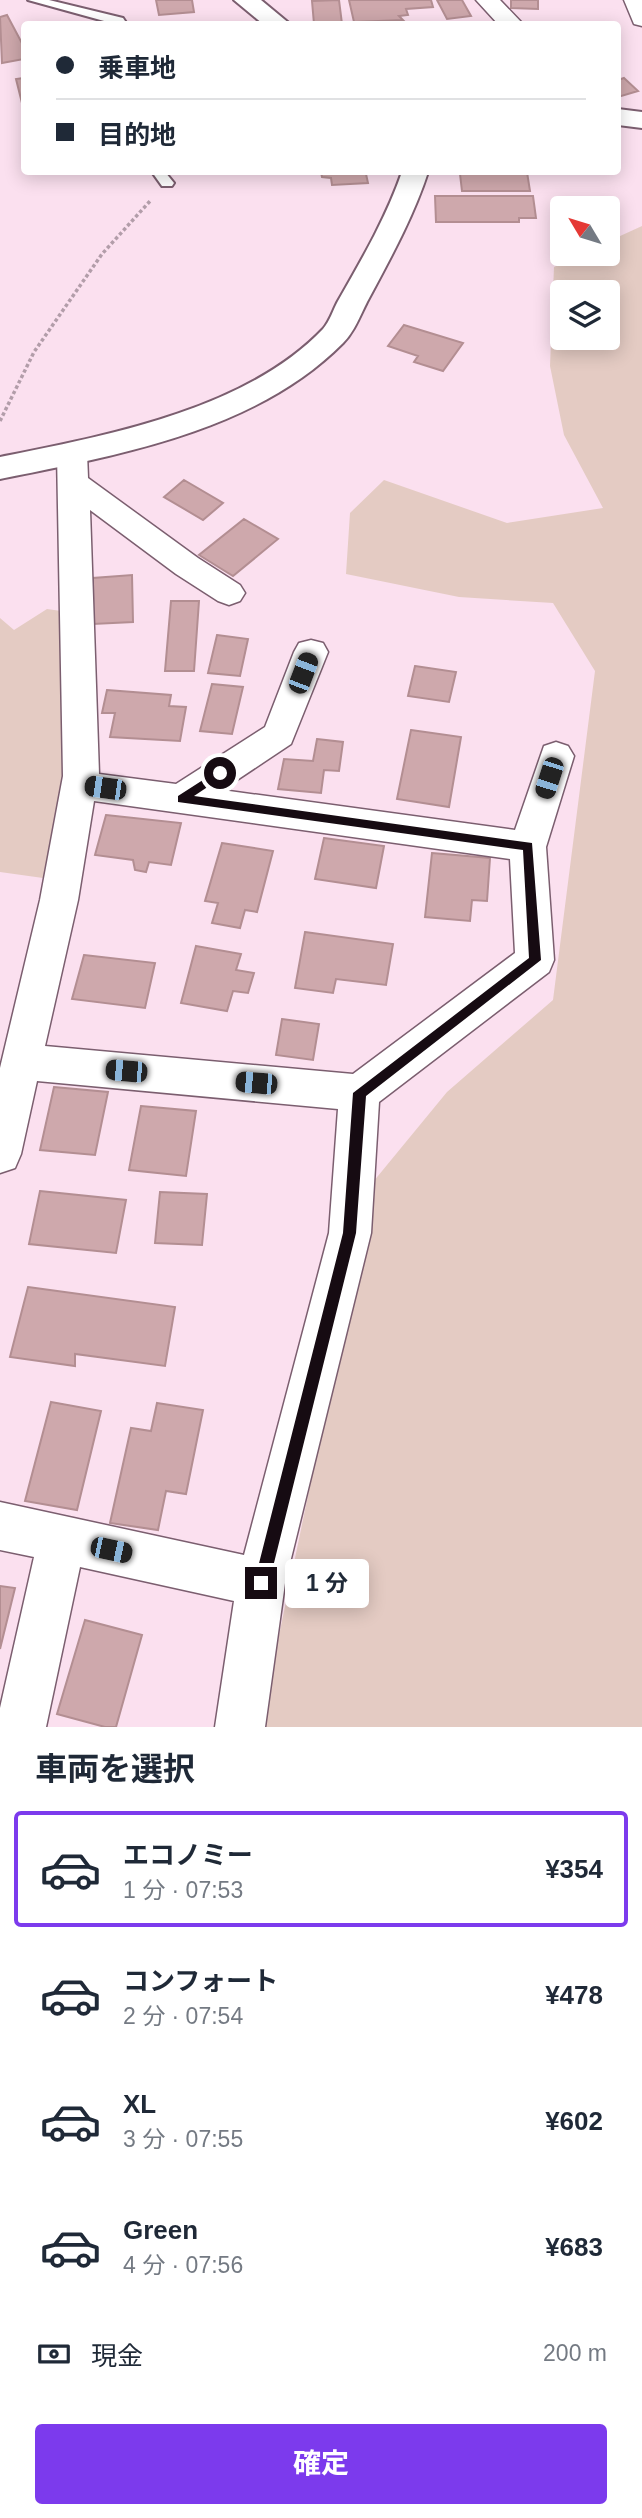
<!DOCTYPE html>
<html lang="ja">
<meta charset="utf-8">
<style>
body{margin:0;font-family:Helvetica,"Noto Sans JP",sans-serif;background:#f2f2f3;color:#1f2937;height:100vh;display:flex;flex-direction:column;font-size:26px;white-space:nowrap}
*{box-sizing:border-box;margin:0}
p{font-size:23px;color:#747a83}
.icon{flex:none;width:38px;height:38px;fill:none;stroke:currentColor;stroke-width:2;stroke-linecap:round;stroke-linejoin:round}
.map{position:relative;height:1727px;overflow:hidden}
.drawer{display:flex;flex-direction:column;background:#fff;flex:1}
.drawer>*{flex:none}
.guide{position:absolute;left:21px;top:21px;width:600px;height:154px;border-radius:7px;box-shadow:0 4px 18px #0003;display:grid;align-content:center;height:154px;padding:0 35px;background:#fff}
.needle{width:46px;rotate:308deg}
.buttons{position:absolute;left:550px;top:196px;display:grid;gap:14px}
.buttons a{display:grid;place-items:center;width:70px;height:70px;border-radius:7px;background:#fff;box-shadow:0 4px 18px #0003;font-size:35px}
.end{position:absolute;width:32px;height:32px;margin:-16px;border:9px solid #160b12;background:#fff;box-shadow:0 0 0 4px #fff}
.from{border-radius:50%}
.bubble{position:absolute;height:49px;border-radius:7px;background:#fff;box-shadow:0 4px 18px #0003;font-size:23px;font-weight:700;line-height:49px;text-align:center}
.car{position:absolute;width:21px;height:42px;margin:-21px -10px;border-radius:9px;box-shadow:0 0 5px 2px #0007;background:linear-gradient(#222 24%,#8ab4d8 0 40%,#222 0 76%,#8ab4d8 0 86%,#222 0)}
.guide b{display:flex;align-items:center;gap:24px;height:66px;font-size:26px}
.guide b+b{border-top:2px solid #e0e1e3}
.guide i{width:18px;height:18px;background:#1f2937}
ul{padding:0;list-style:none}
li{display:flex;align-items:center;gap:21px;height:116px;margin:0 14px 10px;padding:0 21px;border:4px solid transparent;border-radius:7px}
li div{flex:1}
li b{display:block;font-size:26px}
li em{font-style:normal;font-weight:700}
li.current{border-color:#7c3aed}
li>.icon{width:63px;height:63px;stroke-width:1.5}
h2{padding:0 35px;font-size:32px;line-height:84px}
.pay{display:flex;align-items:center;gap:18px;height:77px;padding:0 35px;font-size:26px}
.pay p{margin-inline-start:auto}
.primary-button{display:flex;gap:14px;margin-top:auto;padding:14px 35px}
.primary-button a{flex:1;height:80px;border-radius:7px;background:#7c3aed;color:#fff;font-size:28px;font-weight:700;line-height:80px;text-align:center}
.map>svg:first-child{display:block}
</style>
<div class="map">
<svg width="642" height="1727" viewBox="0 0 642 1727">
<rect width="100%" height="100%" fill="#fbe0ef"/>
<!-- green -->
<path fill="#e4cbc3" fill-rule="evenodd" d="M 642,226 L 642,1727 L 260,1727 L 373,1182 L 447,1092 L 553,1000 L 595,671 L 553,603 L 459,597 L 346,574 L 350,513 L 384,480 L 507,523 L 603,508 L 564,435 L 550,366 L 554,267 L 582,254 L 607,254 L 607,242 ZM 562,292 L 607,292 L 607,338 L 562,338 Z
M 47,609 L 61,611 L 81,761 L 43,878 L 0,872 L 0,618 L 14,630 Z"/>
<!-- building -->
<path fill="#cea8ac" stroke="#b38e92" stroke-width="2" d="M 156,0 L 192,0 L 194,12 L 159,15 Z
M 339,0 L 342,24 L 314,24 L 312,1 Z
M 349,0 L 431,0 L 433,7 L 406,9 L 408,15 L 399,16 L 403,20 L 354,22 Z
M 437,0 L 462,0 L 471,16 L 447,19 Z
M 511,0 L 538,0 L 538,9 L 511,8 Z
M 7,15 L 24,47 L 24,59 L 2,63 L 0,17 Z
M 24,78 L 24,111 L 16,79 Z
M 624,78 L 638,91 L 618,97 L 618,80 Z
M 321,172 L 366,174 L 368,183 L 332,185 L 331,178 L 322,177 Z
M 491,172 L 527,172 L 530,191 L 462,191 L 460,174 Z
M 435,196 L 533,196 L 536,218 L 519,218 L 519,222 L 436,222 Z
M 404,325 L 463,343 L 443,371 L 414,362 L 418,356 L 388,346 Z
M 184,480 L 223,503 L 203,520 L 164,497 Z
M 244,519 L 278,539 L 233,576 L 199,555 Z
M 132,575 L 133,622 L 93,624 L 93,578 Z
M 171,601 L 199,601 L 194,671 L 165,671 Z
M 217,635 L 248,639 L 240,676 L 208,673 Z
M 415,666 L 456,672 L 449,702 L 408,696 Z
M 212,684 L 243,687 L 232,734 L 200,731 Z
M 107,690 L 171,695 L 169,706 L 186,707 L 180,741 L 110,737 L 115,713 L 102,713 Z
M 411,730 L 461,737 L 449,807 L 397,799 Z
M 317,739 L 343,742 L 339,771 L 324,770 L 321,793 L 278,789 L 284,759 L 313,761 Z
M 106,815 L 181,823 L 171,865 L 149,862 L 146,872 L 135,870 L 133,860 L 95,855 Z
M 324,838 L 384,846 L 376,888 L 315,879 Z
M 222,843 L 273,851 L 257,912 L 245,910 L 240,928 L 212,923 L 218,903 L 205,901 Z
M 432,853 L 490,858 L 487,901 L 472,900 L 470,921 L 425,917 Z
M 305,932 L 393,944 L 386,985 L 336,979 L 333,993 L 295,988 Z
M 196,946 L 241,954 L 236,970 L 254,973 L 248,993 L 233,991 L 227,1011 L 181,1003 Z
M 84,955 L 155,963 L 145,1008 L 72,999 Z
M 282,1019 L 319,1024 L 313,1060 L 276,1055 Z
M 54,1087 L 108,1092 L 95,1155 L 40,1150 Z
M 141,1106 L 196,1111 L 186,1176 L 129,1170 Z
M 40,1191 L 126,1200 L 116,1253 L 29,1244 Z
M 160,1192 L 207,1194 L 202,1245 L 155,1243 Z
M 28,1287 L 175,1307 L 165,1366 L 75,1354 L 75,1366 L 10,1357 Z
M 51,1402 L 101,1411 L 77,1510 L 25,1501 Z
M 157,1403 L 203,1410 L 186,1494 L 166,1491 L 158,1530 L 110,1523 L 131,1428 L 151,1431 Z
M 0,1586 L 15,1588 L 0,1649 Z
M 85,1620 L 142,1635 L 116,1727 L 105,1727 L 57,1714 Z"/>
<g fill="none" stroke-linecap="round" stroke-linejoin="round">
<!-- service casing -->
<g stroke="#7b5e6f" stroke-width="4">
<path id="service" d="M 28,0 L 49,0 L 123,18 L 127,24 L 115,24 Z
M 152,172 L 165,172 L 174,183 L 172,186 L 162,186 Z"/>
</g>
<!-- minor casing -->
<g stroke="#7b5e6f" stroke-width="3">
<path id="minor" d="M 476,0 L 500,0 L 523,24 L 498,24 Z
M 624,0 L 642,0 L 642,26 L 634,24 Z
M 72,443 L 83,446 L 87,453 L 88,478 L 198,558 L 240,585 L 245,593 L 240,601 L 229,605 L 218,601 L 176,574 L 90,510 L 99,774 L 176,784 L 265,727 L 294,652 L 299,643 L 311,640 L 323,643 L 328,652 L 291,744 L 222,790 L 515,830 L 544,746 L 556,742 L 568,746 L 574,756 L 546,847 L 554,960 L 549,972 L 379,1102 L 371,1233 L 285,1583 L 265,1727 L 215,1727 L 234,1601 L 80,1567 L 46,1727 L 0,1727 L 0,1708 L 34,1557 L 0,1550 L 0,1502 L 244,1555 L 329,1233 L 338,1109 L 37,1081 L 21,1154 L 15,1168 L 0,1173 L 0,1068 L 40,900 L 63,776 L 57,453 L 61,446 ZM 94,801 L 510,859 L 515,953 L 353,1074 L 45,1046 L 78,900 Z"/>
</g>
<!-- tertiary casing -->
<g stroke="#7b5e6f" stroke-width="4">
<path id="tertiary" d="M 234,0 L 261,0 L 290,24 L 263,24 Z
M 618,109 L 642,112 L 642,128 L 618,125 Z
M 402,172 L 428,172 C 413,218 390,259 367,302 C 360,316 354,332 343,343 C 255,432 117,455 0,479 L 0,457 C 105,436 246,410 323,329 C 330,321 333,310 338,301 C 362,259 386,218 402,172 Z"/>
</g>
<!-- path -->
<path stroke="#b29da9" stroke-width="3.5" stroke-dasharray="3.5 2.5" stroke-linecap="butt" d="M 0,421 L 34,352 L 102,254 L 151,200"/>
<!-- service -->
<use href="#service" fill="#fff" fill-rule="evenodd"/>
<!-- minor -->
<use href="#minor" fill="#fff" fill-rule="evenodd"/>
<!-- tertiary -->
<use href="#tertiary" fill="#fff" fill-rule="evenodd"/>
</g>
<!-- route -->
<path fill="#160b12" d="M 220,769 L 224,770 L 224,776 L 194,796 L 532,843 L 541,960 L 366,1096 L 356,1233 L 269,1583 L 266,1588 L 261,1590 L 256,1588 L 254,1583 L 343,1233 L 353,1093 L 529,958 L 523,850 L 178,802 L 178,796 Z"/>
</svg>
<div class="buttons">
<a><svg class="needle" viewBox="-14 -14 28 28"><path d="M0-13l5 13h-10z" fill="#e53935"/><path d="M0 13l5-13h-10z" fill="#747a83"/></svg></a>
<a><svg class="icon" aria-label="layers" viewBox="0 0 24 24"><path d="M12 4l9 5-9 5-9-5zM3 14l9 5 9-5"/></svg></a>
</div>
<i class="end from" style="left:220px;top:773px"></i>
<i class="end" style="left:261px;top:1583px"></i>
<div class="bubble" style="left:285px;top:1559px;width:84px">1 分</div>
<i class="car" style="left:303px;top:673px;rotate:21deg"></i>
<i class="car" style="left:549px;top:778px;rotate:198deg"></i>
<i class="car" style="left:105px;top:788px;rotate:278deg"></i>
<i class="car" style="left:126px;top:1071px;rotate:275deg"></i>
<i class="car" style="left:256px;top:1083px;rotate:275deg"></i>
<i class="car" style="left:111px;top:1550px;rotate:102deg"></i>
<div class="guide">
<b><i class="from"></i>乗車地</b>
<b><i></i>目的地</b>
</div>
</div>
<section class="drawer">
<h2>車両を選択</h2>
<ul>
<li class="current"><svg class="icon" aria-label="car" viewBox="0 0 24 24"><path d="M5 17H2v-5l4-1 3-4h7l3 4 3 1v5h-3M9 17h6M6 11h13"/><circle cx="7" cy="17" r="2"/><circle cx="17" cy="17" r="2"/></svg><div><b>エコノミー</b><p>1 分 · 07:53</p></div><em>¥354</em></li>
<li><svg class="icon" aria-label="car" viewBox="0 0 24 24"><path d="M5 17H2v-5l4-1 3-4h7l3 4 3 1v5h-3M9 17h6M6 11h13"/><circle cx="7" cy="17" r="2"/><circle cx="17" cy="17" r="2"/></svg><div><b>コンフォート</b><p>2 分 · 07:54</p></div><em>¥478</em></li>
<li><svg class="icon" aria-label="car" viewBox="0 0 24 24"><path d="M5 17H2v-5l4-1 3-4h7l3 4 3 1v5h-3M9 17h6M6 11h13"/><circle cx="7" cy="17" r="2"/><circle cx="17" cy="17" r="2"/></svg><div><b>XL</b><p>3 分 · 07:55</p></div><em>¥602</em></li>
<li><svg class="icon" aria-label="car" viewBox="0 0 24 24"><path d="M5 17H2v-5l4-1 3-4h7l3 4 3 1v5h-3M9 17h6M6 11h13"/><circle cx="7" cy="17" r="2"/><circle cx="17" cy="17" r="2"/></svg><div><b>Green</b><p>4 分 · 07:56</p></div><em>¥683</em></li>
</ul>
<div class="pay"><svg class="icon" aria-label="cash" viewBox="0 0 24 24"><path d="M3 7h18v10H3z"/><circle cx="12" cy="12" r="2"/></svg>現金<p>200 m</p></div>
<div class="primary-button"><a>確定</a></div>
</section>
